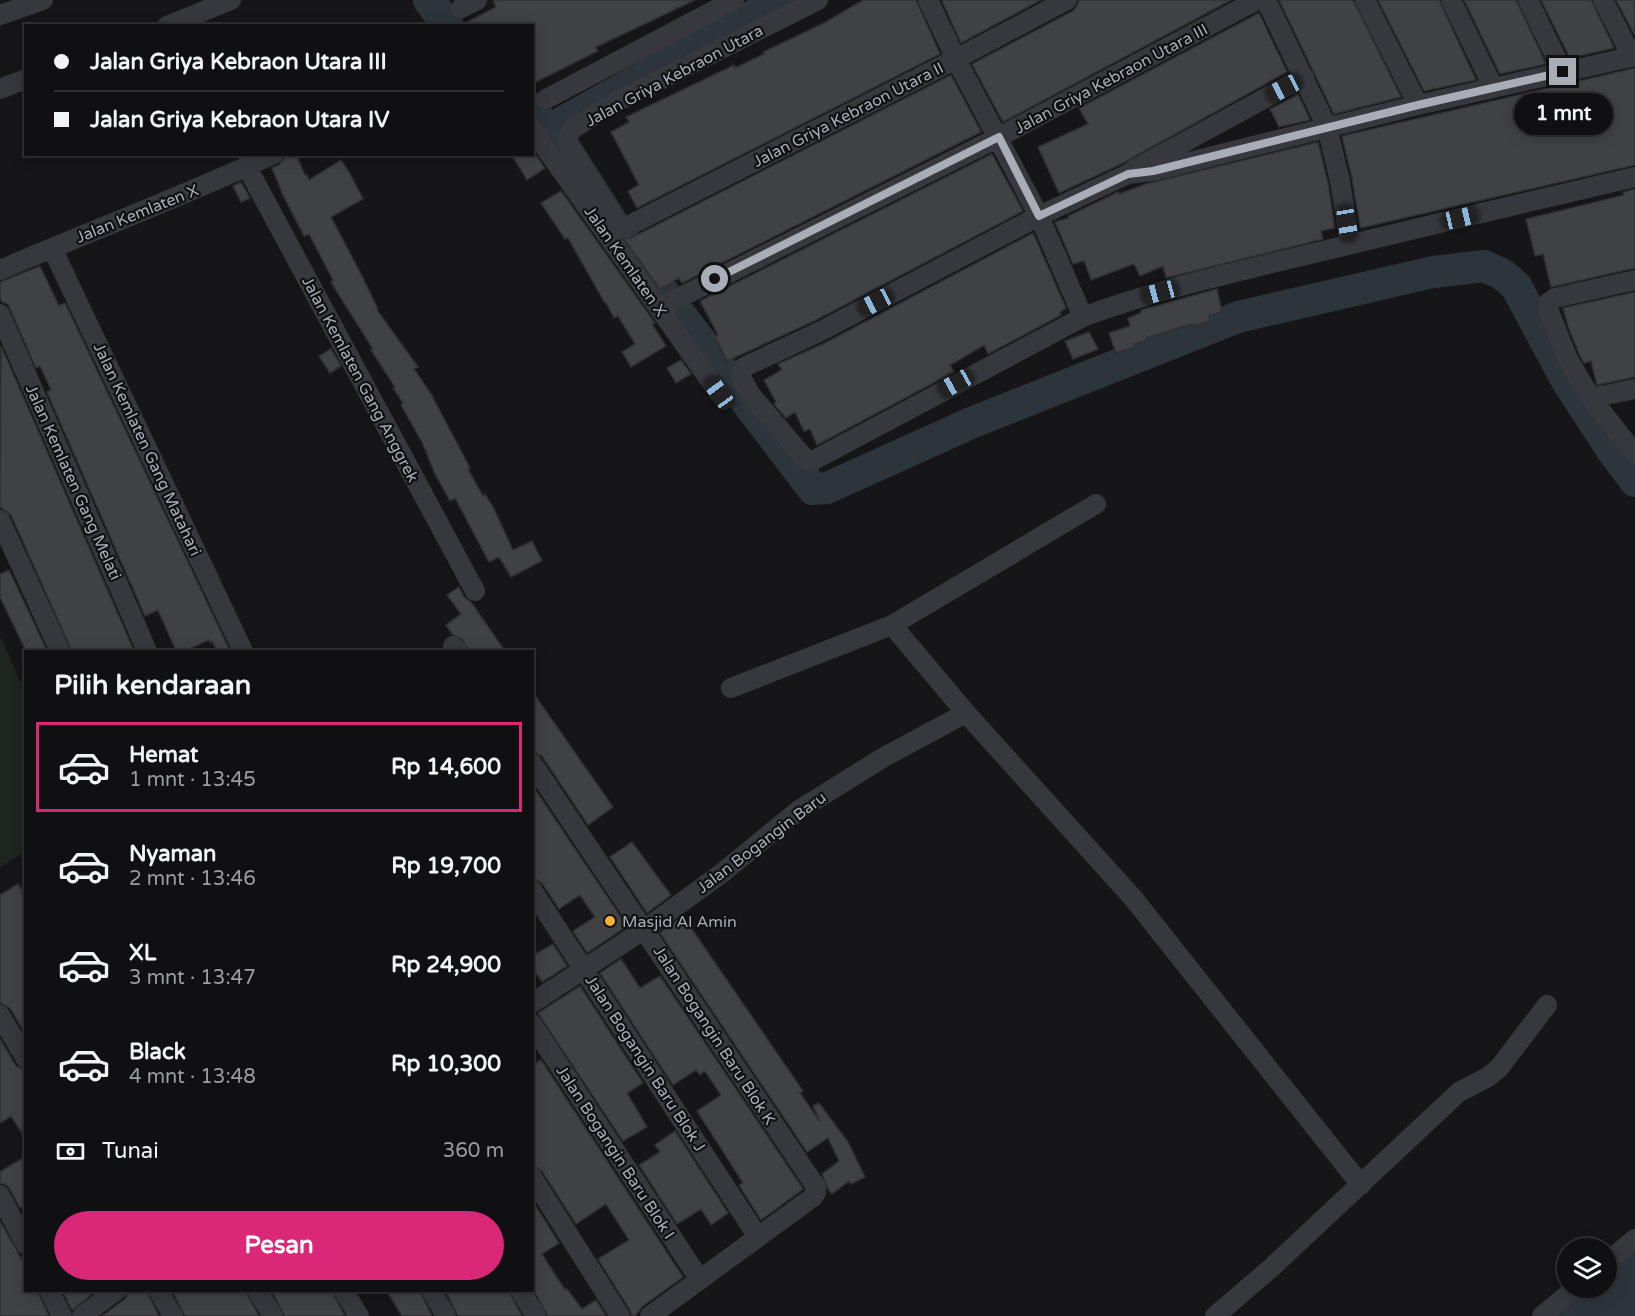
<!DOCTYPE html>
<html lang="id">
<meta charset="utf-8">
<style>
body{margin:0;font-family:"Varela Round",sans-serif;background:#1e1e20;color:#f1f3f6;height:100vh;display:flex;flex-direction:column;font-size:22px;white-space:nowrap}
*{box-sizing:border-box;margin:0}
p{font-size:20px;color:#9c9d9f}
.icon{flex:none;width:33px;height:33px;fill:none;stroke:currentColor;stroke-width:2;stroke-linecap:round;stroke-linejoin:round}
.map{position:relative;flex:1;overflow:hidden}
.panel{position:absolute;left:24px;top:650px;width:510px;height:642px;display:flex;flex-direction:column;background:#101012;border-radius:0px;box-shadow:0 3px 15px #0003,0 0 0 2px #303032}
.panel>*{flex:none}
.hud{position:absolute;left:24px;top:24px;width:510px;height:132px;border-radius:0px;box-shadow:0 3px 15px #0003,0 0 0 2px #303032;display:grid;align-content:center;height:132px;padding:0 30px;background:#101012}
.tools{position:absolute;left:1557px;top:1238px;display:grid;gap:12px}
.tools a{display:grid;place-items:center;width:60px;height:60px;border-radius:50%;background:#101012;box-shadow:0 3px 15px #0003,0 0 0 2px #303032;font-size:30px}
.end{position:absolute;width:27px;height:27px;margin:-14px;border:8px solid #a8adb8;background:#111;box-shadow:0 0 0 3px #111}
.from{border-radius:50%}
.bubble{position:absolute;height:42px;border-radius:21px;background:#101012;box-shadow:0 3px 15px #0003,0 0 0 2px #303032;font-size:20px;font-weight:800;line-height:42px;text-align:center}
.car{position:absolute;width:18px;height:36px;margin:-18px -9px;border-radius:8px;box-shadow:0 0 4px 2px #0007;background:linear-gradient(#222 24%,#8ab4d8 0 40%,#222 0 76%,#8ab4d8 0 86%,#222 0)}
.hud b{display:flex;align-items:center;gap:21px;height:57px;font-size:22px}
.hud b+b{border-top:2px solid #303032}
.hud i{width:15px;height:15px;background:#f1f3f6}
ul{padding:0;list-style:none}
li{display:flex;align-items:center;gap:18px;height:90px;margin:0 12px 9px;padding:0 18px;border:3px solid transparent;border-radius:0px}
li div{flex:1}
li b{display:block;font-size:22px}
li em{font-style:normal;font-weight:800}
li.selected{border-color:#db2777}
li>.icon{width:54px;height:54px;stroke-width:1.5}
h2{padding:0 30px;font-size:27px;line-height:72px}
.pay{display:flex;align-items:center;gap:15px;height:66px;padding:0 30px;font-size:22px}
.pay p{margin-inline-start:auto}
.action{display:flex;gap:12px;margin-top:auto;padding:12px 30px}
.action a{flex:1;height:69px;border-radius:36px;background:#db2777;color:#fff;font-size:24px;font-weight:800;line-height:69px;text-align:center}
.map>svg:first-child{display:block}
</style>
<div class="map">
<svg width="1635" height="1316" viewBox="0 0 1635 1316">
<rect width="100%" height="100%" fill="#161618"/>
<!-- green -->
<path fill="#1e261f" d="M 0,636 L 25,692 L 25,852 L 0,867 Z"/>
<!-- water -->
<path fill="#2c353c" d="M 1635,1249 L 1635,1316 L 1558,1316 L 1592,1287 L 1606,1287 L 1607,1274 Z"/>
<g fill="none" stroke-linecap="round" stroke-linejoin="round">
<!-- river -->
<path stroke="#2c353c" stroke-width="32" d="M 429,0 L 448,26
M 532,108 L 547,131 L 560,140 L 624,241 L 813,489 L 827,488 L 971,423 L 1238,317 L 1433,272 L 1484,266 L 1502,274 L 1516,286 L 1567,381 L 1614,453 L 1635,481
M 547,131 L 781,0"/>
</g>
<!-- building -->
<path fill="#404145" stroke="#303034" stroke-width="1.5" d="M 493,0 L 695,0 L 596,47 L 598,51 L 532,84 L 532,26 L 460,26 L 496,7 Z
M 863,0 L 916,0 L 940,54 L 637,208 L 628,191 L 639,185 L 611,132 L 629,122 L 626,117 L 734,65 L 735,68 L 764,54 L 763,52 L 826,22 Z
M 944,0 L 1041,0 L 961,43 L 942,1 Z
M 1079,0 L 1231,0 L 1003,122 L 972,64 L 1073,11 L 1077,6 Z
M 1279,0 L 1353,0 L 1401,97 L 1334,114 Z
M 1378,0 L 1439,0 L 1476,80 L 1424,91 Z
M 1464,0 L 1516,0 L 1546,64 L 1500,74 Z
M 1541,0 L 1591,0 L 1614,48 L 1570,58 Z
M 1616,0 L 1635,0 L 1635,36 Z
M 1259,13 L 1287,72 L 1123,163 L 1059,193 L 1038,147 L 1088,124 L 1079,108 Z
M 1635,68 L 1635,165 L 1360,228 L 1352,178 L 1342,136 Z
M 951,75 L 981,132 L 682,283 L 679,278 L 660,289 L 624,239 L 631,238 Z
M 1298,94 L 1310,120 L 1279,127 L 1270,109 Z
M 1318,142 L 1328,183 L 1335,228 L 1321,231 L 1323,239 L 1166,278 L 1163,266 L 1140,276 L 1134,264 L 1091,280 L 1084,261 L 1073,264 L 1055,222 L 1069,218 L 1068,216 L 1118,192 L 1119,194 L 1146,184 Z
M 290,154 L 296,154 L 305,175 L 307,175 L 309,180 L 341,160 L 349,172 L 363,199 L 331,217 L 362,276 L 378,309 L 377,310 L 418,367 L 414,369 L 431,394 L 470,468 L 468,469 L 483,496 L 485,494 L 493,507 L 513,550 L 532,541 L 542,561 L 511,577 L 499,557 L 489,562 L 455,498 L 450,501 L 435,474 L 422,442 L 401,405 L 403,403 L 393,388 L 395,387 L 371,350 L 373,349 L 339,295 L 331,282 L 333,280 L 309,234 L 304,236 L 283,195 L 272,168 L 279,165 L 286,156 Z
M 511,154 L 535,154 L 545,168 L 527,180 Z
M 992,154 L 1023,211 L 814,321 L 727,361 L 715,336 L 718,335 L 700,301 Z
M 241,182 L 250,198 L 241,202 L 233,186 Z
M 1635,189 L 1635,268 L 1551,287 L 1543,254 L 1535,256 L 1526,219 L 1624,195 L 1623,192 Z
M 561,191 L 655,323 L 652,324 L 666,346 L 631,367 L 622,352 L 635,344 L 618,316 L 614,318 L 606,303 L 605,303 L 568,238 L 565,239 L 541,203 Z
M 1033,233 L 1066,308 L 1060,312 L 1061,315 L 988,354 L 984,345 L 950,365 L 954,372 L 817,445 L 810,429 L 804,431 L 795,412 L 786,418 L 774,404 L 776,402 L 764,380 L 782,370 L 778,364 L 825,343 Z
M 40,266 L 59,306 L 65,303 L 230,651 L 217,651 L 212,641 L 210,642 L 209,640 L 185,651 L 176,651 L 158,610 L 145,616 L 47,392 L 51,390 L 40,366 L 36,368 L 8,304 L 2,302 L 0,297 L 0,282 Z
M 1217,289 L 1222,312 L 1209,315 L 1210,321 L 1193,326 L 1192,324 L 1146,338 L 1147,340 L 1135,344 L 1135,347 L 1116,353 L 1109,333 L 1130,326 L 1128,318 L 1141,313 L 1141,310 Z
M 1635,292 L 1635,377 L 1597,385 L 1591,361 L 1584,363 L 1579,354 L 1568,326 L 1563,308 Z
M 1089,332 L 1098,349 L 1073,359 L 1065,341 Z
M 1,346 L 134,651 L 72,651 L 11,515 L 0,507 Z
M 331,349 L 341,366 L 330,373 L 319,356 Z
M 681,360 L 691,374 L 676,383 L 667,368 Z
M 9,570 L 47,651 L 26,651 L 0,597 L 0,574 Z
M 459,587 L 464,597 L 471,602 L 505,651 L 469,651 L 462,639 L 452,634 L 446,625 L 461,614 L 447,595 Z
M 532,691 L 613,807 L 588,825 L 542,756 L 532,751 Z
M 532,785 L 627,926 L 587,953 L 573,931 L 595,917 L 580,895 L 559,909 L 542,883 L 532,878 Z
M 632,842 L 671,895 L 647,913 L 610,857 Z
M 18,884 L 26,896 L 26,1035 L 10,1008 L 0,1003 L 0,895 Z
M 683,916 L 803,1091 L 800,1093 L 820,1122 L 813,1106 L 819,1103 L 848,1142 L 865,1177 L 851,1184 L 849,1181 L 832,1194 L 828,1189 L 822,1174 L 839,1161 L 828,1138 L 807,1152 L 660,933 Z
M 553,944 L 567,966 L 542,982 L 532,967 L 532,956 Z
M 621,959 L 640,988 L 660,976 L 803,1189 L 761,1220 L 739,1185 L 743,1183 L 697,1111 L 721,1095 L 705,1071 L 700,1075 L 696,1070 L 673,1085 L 600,973 Z
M 580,986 L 643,1083 L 627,1093 L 647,1127 L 623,1141 L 538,1013 Z
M 0,1039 L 16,1066 L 26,1071 L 26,1140 L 11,1116 L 0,1123 Z
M 541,1060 L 683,1277 L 643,1306 L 635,1316 L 632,1316 L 630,1310 L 598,1259 L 629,1240 L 606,1204 L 576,1224 L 542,1171 L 532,1165 L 532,1065 Z
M 675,1131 L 728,1213 L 711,1225 L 701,1209 L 677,1224 L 639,1165 L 660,1152 L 655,1145 Z
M 26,1156 L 26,1205 L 20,1208 L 10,1189 L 6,1185 L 0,1183 L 0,1172 Z
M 532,1200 L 559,1243 L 542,1254 L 565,1290 L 567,1289 L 582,1309 L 596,1300 L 606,1316 L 548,1316 L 532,1287 Z
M 0,1221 L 26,1267 L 26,1290 L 37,1290 L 49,1316 L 0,1316 Z
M 62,1290 L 97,1290 L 72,1310 Z
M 129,1290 L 146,1290 L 159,1316 L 102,1316 L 125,1299 Z
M 172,1290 L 245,1290 L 259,1316 L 185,1316 Z
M 271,1290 L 331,1290 L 345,1316 L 285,1316 Z
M 386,1290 L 419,1290 L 432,1316 L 402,1316 Z
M 445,1290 L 508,1290 L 522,1316 L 458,1316 Z"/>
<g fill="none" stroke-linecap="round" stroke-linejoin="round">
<!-- minor -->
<path stroke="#37383d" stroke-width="20" d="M 818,0 L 616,102 L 572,129 L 567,139 L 569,146 L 616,222 L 621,226 L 626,227 L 956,59 L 1067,0
M 928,0 L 956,59 L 1039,216 L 1083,317
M 1266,0 L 1327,127 L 1340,181 L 1350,244
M 1365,0 L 1418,105
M 1451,0 L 1493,87
M 1528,0 L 1563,72
M 1603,0 L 1632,57
M 461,8 L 477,0
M 0,15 L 43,0
M 167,26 L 231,0
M 1635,56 L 1418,105 L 1153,171 L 1128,174 L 1039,216 L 819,332 L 744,367 L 740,375 L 750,394 L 806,460 L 814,460 L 1083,317 C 1155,290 1231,273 1306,255 C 1416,228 1525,203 1635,177
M 0,89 L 26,79
M 546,99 L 734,0
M 532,129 L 719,393
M 247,167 L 475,591
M 1133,170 L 1304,77
M 52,248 L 243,651
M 0,270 C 91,231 184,196 274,154
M 1635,280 L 1555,298 L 1549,302 L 1548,309 L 1568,359 L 1591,398 L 1635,454
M 659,308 L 999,137 L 1257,0
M 0,314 L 147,651
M 1591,398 L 1635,389
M 0,520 L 60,651
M 892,625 L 966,713 L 1133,898 L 1361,1185
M 453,646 L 457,651
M 731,688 L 892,625 L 1096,504
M 532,763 L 816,1187 L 816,1192 L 813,1197 L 650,1316
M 532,890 L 758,1237
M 532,1003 L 645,929 L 722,873 L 799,810 L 884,757 L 966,713
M 0,1015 L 26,1059
M 532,1024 L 700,1280
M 532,1177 L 620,1316
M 0,1195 L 26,1245
M 1606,1263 L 1635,1239
M 49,1290 L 62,1316
M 158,1290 L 173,1316
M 257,1290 L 273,1316
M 343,1290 L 359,1316
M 431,1290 L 446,1316
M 520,1290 L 536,1316
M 82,1316 L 117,1290
M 1215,1316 L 1271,1268 L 1459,1092 L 1488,1077 L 1499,1068 L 1547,1005
M 1542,1316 L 1577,1287"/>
</g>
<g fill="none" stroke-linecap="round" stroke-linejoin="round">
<!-- route -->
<path stroke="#a8adb8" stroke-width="8" d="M 715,279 L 999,137 L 1039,216 L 1128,174 L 1153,171 L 1418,105 L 1563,72"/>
</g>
<!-- markers -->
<circle fill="#f2b134" stroke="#111113" stroke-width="2" cx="610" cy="921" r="6"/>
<g text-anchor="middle" stroke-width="4.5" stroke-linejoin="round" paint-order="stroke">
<!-- street labels -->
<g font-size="16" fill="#a8adb8" stroke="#111113">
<text transform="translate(674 75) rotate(-28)" y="6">Jalan Griya Kebraon Utara</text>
<text transform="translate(1111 78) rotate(-28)" y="6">Jalan Griya Kebraon Utara III</text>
<text transform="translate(848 114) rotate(-27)" y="6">Jalan Griya Kebraon Utara II</text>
<text transform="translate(137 213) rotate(-22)" y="6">Jalan Kemlaten X</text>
<text transform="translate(626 261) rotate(55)" y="6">Jalan Kemlaten X</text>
<text transform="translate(361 379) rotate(62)" y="6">Jalan Kemlaten Gang Anggrek</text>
<text transform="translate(148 449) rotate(65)" y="6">Jalan Kemlaten Gang Matahari</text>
<text transform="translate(74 482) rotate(66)" y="6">Jalan Kemlaten Gang Melati</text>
<text transform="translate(761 842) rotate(-37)" y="6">Jalan Bogangin Baru</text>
<text transform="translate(715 1035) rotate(57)" y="6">Jalan Bogangin Baru Blok K</text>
<text transform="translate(646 1063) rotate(57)" y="6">Jalan Bogangin Baru Blok J</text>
<text transform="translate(616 1152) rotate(57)" y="6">Jalan Bogangin Baru Blok I</text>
</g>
<!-- poi labels -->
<g font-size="16" fill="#a8adb8" stroke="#111113" text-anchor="start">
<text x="622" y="927">Masjid Al Amin</text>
</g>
</g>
</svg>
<div class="tools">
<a><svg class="icon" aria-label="layers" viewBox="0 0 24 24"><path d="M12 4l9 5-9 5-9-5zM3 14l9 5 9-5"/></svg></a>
</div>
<i class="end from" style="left:715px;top:279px"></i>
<i class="end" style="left:1563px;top:72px"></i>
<div class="bubble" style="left:1514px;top:93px;width:99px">1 mnt</div>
<i class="car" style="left:1284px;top:88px;rotate:242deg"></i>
<i class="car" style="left:1460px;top:218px;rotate:77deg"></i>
<i class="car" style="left:1347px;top:223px;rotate:171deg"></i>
<i class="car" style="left:1160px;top:292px;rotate:255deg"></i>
<i class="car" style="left:876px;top:302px;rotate:242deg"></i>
<i class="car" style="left:956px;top:383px;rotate:241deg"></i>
<i class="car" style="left:719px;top:393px;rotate:324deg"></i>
<div class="hud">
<b><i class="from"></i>Jalan Griya Kebraon Utara III</b>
<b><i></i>Jalan Griya Kebraon Utara IV</b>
</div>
<section class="panel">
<h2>Pilih kendaraan</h2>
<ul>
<li class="selected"><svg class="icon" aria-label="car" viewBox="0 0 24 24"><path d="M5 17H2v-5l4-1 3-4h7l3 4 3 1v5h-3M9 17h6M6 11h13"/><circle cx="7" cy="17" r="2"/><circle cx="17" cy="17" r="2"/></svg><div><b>Hemat</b><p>1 mnt · 13:45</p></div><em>Rp 14,600</em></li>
<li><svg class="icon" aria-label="car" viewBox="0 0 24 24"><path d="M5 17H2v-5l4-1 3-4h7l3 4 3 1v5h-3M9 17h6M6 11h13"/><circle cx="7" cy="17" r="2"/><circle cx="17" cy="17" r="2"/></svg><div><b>Nyaman</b><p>2 mnt · 13:46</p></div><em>Rp 19,700</em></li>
<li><svg class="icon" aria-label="car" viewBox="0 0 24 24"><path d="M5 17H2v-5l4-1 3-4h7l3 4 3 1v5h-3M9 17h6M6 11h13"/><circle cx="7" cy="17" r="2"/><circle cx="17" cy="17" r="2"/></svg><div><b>XL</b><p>3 mnt · 13:47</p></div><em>Rp 24,900</em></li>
<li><svg class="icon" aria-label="car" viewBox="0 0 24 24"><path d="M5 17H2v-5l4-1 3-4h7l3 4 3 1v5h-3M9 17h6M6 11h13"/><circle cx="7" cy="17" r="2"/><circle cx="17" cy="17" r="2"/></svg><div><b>Black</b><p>4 mnt · 13:48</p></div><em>Rp 10,300</em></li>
</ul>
<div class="pay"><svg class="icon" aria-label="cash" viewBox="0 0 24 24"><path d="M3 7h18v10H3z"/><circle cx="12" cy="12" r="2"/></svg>Tunai<p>360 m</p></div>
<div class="action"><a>Pesan</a></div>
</section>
</div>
